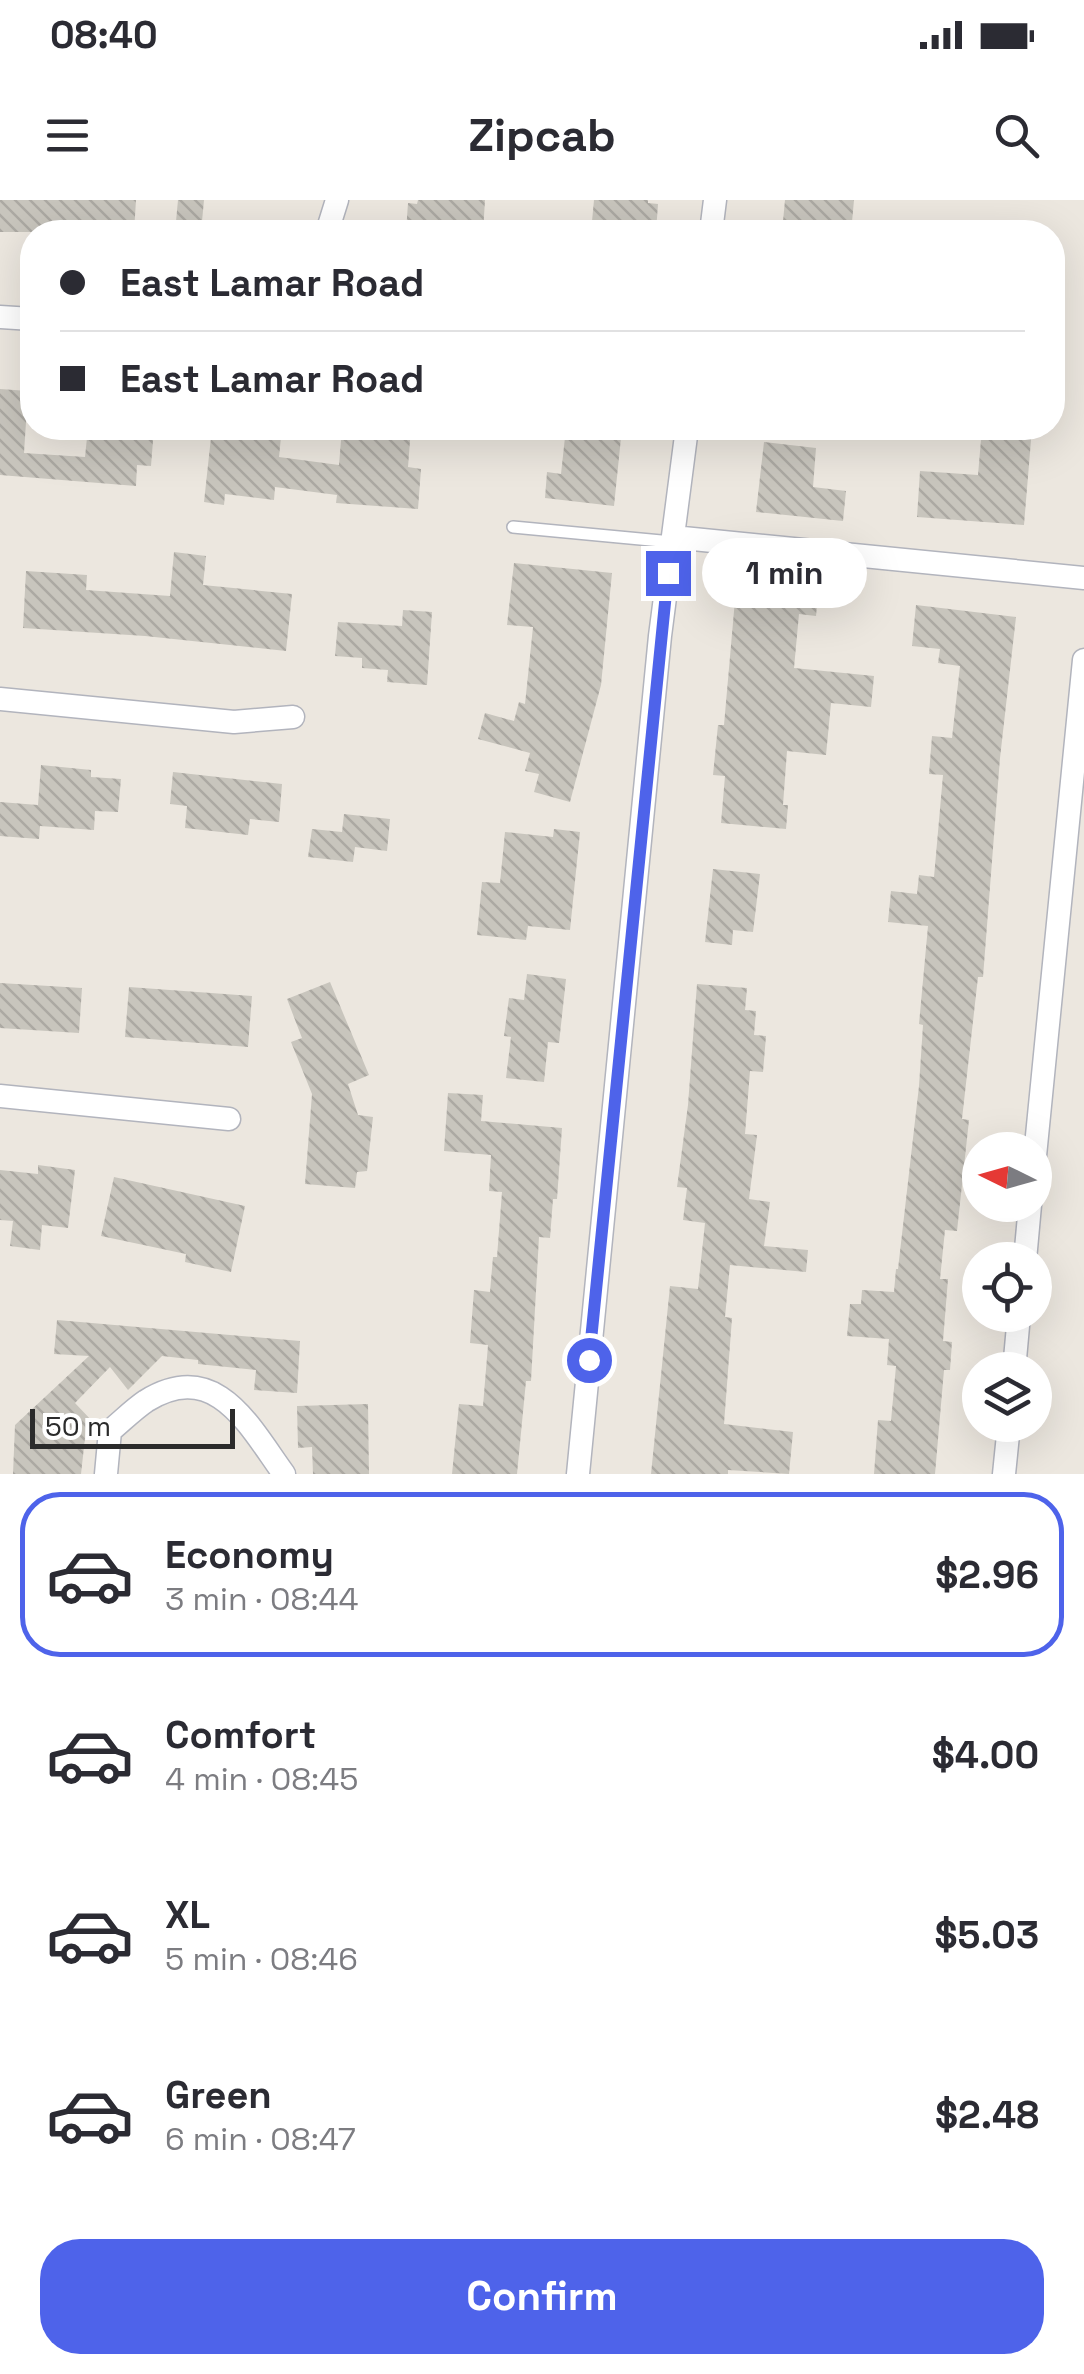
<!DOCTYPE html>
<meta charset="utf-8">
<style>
body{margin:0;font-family:"Space Grotesk",sans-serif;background:#f7f7f7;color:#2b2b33;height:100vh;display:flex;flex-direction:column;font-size:38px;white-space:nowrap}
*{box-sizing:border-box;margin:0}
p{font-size:32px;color:#7c7c81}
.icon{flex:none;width:55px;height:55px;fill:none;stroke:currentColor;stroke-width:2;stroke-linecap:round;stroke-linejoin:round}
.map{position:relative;height:1274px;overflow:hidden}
.side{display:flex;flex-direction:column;background:#fff;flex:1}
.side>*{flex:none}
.hud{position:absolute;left:20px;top:20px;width:1045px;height:220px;border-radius:40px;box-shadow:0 10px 40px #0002;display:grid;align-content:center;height:220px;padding:0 40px;background:#fff}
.needle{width:65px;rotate:275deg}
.controls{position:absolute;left:962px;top:932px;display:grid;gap:20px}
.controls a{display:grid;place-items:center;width:90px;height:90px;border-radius:50%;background:#fff;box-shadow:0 10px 40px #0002;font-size:50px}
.scale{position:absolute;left:30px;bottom:25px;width:205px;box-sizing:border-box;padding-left:10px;border:5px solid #2b2b2b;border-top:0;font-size:28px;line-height:35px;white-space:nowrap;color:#2b2b2b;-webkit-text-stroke:8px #fff;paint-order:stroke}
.end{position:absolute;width:45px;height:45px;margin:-22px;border:12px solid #4e63ea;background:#fff;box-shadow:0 0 0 5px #fff}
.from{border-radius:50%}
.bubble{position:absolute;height:70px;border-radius:35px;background:#fff;box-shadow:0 10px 40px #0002;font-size:32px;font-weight:600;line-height:70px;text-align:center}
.hud b{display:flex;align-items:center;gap:35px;height:95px;font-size:38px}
.hud b+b{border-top:2px solid #e1e1e2}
.hud i{width:25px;height:25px;background:#2b2b33}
ul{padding:18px 0 0;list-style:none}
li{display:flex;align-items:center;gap:30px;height:165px;margin:0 20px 15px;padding:0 20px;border:5px solid transparent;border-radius:40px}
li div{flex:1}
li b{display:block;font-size:38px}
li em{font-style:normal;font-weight:600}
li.selected{border-color:#4e63ea}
li>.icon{width:90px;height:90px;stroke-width:1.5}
.action{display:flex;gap:20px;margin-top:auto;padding:20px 40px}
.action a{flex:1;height:115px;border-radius:40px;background:#4e63ea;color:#fff;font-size:40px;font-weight:600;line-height:115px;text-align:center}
.status{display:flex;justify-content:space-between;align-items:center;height:70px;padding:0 50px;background:#fff;direction:ltr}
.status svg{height:28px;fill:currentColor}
header{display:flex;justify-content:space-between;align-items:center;height:130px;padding:0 40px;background:#fff;font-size:45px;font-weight:600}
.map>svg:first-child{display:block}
</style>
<div class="status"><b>08:40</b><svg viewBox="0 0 49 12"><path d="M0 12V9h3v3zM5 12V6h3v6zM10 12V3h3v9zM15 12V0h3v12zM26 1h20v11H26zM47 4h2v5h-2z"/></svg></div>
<header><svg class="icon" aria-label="menu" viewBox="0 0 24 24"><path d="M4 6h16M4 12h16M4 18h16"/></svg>Zipcab<svg class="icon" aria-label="search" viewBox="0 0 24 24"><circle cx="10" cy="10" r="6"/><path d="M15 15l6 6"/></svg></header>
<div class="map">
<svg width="1084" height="1274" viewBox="0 0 1084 1274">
<defs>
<pattern id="building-back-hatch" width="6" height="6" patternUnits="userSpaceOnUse" patternTransform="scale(2.5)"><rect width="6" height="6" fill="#c8c5bd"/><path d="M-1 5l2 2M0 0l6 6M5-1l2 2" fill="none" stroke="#aca9a3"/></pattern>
</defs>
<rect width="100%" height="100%" fill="#ece7df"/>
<!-- building -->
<path fill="url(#building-back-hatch)" d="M 0,0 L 136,0 L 134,32 L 0,32 Z
M 178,0 L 204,0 L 201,32 L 175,32 Z
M 418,0 L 485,0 L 483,32 L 406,32 L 408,3 L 417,4 Z
M 594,0 L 648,0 L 648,3 L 658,4 L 656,32 L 591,32 Z
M 785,0 L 854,0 L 852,22 L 837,21 L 836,32 L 782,32 Z
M 0,189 L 28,191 L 24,253 L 85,257 L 88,228 L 154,228 L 151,266 L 137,265 L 136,286 L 0,275 Z
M 212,228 L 238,228 L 238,232 L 281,237 L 279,257 L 339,265 L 342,228 L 411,228 L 408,267 L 421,269 L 418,309 L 336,303 L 337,295 L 275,287 L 274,300 L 225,294 L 224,305 L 204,302 Z
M 566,228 L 622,228 L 614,306 L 545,298 L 547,272 L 561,274 Z
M 982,228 L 1032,228 L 1024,325 L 917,317 L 920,271 L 978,275 Z
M 764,242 L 816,248 L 813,287 L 846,291 L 843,321 L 756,312 Z
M 174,352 L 206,356 L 203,385 L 292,394 L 286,451 L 145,436 L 23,428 L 26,371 L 87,375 L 86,390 L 170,396 Z
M 514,363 L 612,373 L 601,485 L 570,602 L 534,592 L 539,574 L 525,571 L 530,553 L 478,539 L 485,513 L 514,521 L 519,502 L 525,504 L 533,427 L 507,425 Z
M 737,377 L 819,385 L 816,416 L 799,414 L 794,468 L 874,476 L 871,507 L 831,503 L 826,555 L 787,551 L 783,605 L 788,605 L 786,629 L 721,623 L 725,576 L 713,575 L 718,525 L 724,525 Z
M 916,405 L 1016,417 L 1000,558 L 983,777 L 978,777 L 962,919 L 969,920 L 957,1031 L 945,1030 L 940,1079 L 948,1079 L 943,1141 L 952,1142 L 950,1170 L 944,1170 L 935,1274 L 874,1274 L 878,1220 L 891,1221 L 896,1166 L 887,1165 L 889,1139 L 847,1136 L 850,1104 L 861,1104 L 862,1090 L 894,1092 L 896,1069 L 898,1069 L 919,886 L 923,825 L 919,824 L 928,726 L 888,722 L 891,691 L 917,694 L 919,675 L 934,677 L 943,575 L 929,574 L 932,536 L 952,538 L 960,466 L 938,463 L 940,449 L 912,446 Z
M 403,410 L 432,412 L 427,485 L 387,482 L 388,470 L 362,468 L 362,458 L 335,456 L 338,422 L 402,426 Z
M 41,565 L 91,570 L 91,577 L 121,579 L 118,612 L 95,611 L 94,630 L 40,626 L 39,639 L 0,636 L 0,602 L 38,605 Z
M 173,572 L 282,584 L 279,622 L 250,619 L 248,635 L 185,628 L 187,606 L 170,604 Z
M 344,614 L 390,619 L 387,651 L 355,647 L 353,662 L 308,657 L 312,629 L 342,632 Z
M 554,629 L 580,632 L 570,730 L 528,726 L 526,740 L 477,735 L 482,682 L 500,683 L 505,632 L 553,637 Z
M 713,669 L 760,674 L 753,732 L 733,730 L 732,745 L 705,742 Z
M 527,774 L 566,779 L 559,843 L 548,842 L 544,882 L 506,878 L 511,837 L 504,836 L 509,798 L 524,800 Z
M 330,782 L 369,875 L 348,884 L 358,915 L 373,917 L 367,971 L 357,972 L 355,988 L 305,984 L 312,894 L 291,842 L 302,838 L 287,799 Z
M 0,783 L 82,788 L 79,833 L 0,828 Z
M 697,784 L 747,788 L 745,810 L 756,811 L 754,835 L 766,836 L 763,872 L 750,871 L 745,934 L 757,935 L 749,999 L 770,1002 L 764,1046 L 808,1050 L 806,1072 L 730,1065 L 725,1117 L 732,1118 L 724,1224 L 793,1232 L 789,1274 L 728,1270 L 728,1274 L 651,1274 L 670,1086 L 698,1089 L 705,1023 L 683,1020 L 687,988 L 677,987 L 688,905 Z
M 129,787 L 252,796 L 248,847 L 125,837 Z
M 448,893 L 483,895 L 481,921 L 562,928 L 557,999 L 553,999 L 550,1038 L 539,1037 L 531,1181 L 526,1181 L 517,1274 L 452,1274 L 459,1204 L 483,1206 L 488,1145 L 470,1143 L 474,1090 L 490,1092 L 493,1057 L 497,1057 L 502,992 L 489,991 L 491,955 L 444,951 Z
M 38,965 L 75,970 L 68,1028 L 42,1025 L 40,1050 L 10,1046 L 13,1021 L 0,1020 L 0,970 L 38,974 Z
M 114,977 L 245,1006 L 231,1072 L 185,1062 L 186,1054 L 101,1036 Z
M 57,1120 L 300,1141 L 297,1193 L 254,1190 L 256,1170 L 198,1164 L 198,1160 L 162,1156 L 128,1190 L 110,1167 L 75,1203 L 93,1222 L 86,1229 L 81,1274 L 13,1274 L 15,1225 L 89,1156 L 54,1154 Z
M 368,1204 L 369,1274 L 313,1274 L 312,1247 L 298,1248 L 297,1206 Z"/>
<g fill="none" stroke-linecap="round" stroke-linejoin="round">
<!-- service casing -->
<g stroke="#b2b4bd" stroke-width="14">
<path id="service" d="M 513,327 L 672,342"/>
</g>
<!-- minor casing -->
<g stroke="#b2b4bd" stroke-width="25">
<path id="minor" d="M 327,32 L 337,0
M 711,32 L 715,0
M 0,117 L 32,119
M 673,337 L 1084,378
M 0,499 L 234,522 L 293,517
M 0,896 L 229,919
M 1035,956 L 1084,460
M 1025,1060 L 1030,1005
M 1014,1170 L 1019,1115
M 106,1274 L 110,1231 C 122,1221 134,1209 146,1201 C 216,1158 249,1226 284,1274
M 578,1274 L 660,436 L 687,228
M 1004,1274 L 1009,1225"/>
</g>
<!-- service -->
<use href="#service" stroke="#fff" stroke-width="11"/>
<!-- minor -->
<use href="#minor" stroke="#fff" stroke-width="22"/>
</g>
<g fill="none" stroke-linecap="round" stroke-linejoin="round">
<!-- route -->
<path stroke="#4e63ea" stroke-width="12" d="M 589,1160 L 668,373"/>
</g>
</svg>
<div class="controls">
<a><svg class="needle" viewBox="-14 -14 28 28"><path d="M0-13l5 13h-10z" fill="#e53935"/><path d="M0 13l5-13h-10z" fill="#7c7c81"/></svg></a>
<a><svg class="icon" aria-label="locate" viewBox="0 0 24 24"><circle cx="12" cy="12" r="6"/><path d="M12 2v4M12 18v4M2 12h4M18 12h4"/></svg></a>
<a><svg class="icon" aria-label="layers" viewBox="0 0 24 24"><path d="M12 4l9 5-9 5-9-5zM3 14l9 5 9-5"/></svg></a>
</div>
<div class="scale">50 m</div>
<i class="end from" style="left:589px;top:1160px"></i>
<i class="end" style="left:668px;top:373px"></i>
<div class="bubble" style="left:702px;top:338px;width:165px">1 min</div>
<div class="hud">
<b><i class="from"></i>East Lamar Road</b>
<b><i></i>East Lamar Road</b>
</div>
</div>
<section class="side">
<ul>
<li class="selected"><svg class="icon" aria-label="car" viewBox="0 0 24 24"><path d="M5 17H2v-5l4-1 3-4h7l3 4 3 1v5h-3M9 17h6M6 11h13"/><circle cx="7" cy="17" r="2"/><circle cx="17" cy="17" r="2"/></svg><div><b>Economy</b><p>3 min · 08:44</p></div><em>$2.96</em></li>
<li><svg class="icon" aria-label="car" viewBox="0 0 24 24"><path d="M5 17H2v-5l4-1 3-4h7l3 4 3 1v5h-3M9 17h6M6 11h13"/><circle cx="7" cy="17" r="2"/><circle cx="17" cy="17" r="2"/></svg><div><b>Comfort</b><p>4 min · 08:45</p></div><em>$4.00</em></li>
<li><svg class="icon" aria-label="car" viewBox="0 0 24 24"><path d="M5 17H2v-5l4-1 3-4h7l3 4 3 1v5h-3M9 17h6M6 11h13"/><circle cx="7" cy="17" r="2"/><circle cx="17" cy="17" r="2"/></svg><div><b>XL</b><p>5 min · 08:46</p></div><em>$5.03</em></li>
<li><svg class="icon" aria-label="car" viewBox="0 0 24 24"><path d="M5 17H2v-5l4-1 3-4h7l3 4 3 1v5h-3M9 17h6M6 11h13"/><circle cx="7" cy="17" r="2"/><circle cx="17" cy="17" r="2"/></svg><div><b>Green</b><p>6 min · 08:47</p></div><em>$2.48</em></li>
</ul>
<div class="action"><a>Confirm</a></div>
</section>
